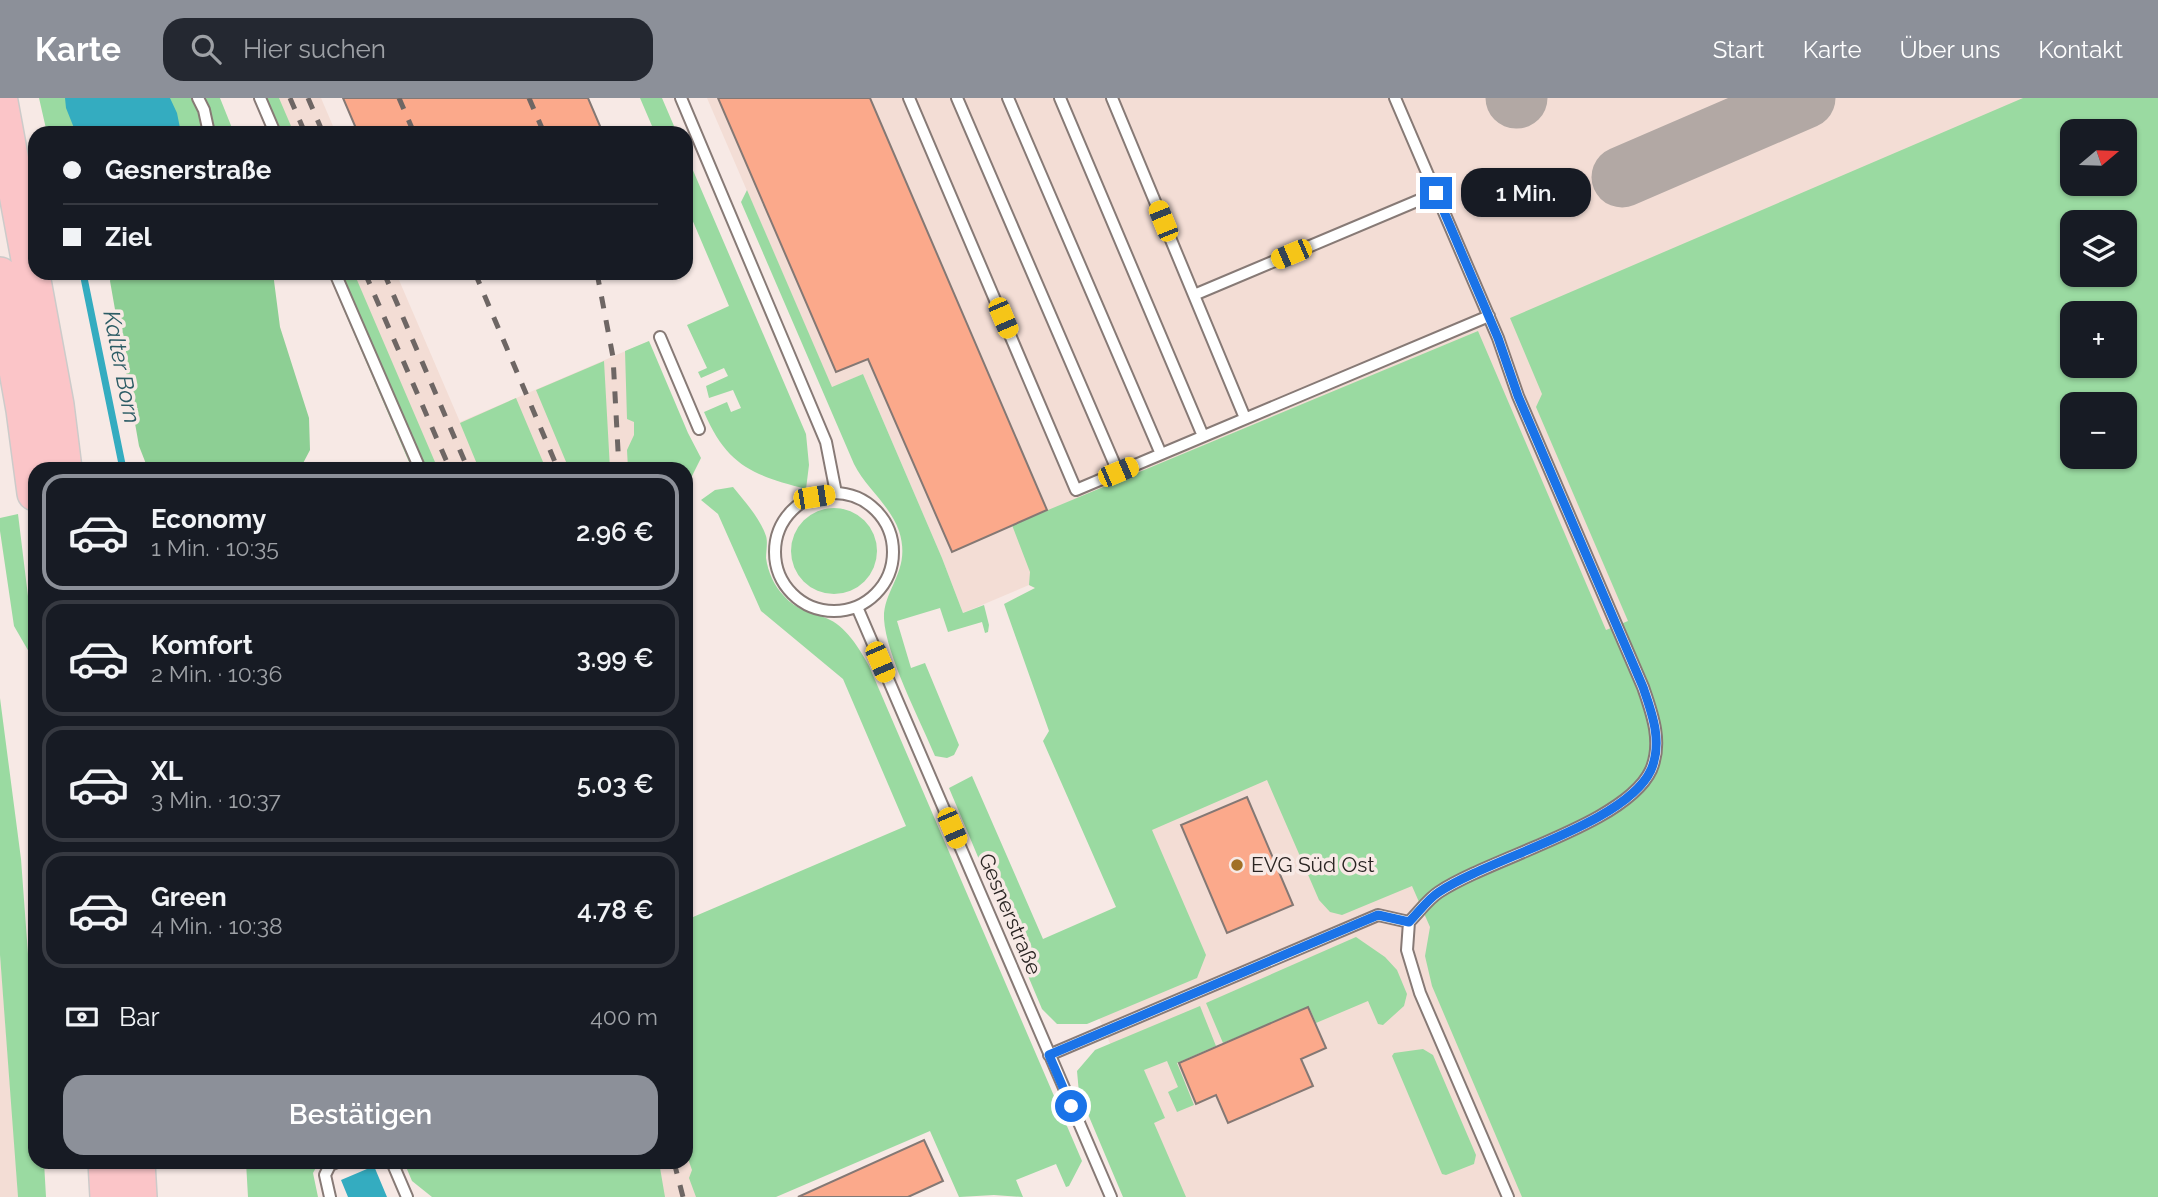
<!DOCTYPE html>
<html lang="de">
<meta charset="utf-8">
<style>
body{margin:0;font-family:Raleway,sans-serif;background:#242831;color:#f1f3f6;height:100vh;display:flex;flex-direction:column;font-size:26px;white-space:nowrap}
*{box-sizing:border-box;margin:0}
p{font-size:23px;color:#9ea1a6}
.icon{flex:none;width:38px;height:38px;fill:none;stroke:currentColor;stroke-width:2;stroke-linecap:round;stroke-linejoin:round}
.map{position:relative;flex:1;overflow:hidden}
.sheet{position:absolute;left:28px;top:364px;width:665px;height:707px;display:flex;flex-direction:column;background:#171b24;border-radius:21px;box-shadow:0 2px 5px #0004}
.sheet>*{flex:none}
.hud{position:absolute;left:28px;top:28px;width:665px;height:154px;border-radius:21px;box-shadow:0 2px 5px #0004;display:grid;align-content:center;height:154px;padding:0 35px;background:#171b24}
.needle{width:46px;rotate:71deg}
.tools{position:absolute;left:2060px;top:21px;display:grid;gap:14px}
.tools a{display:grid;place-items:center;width:77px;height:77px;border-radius:14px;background:#171b24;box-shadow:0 2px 5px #0004;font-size:35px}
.end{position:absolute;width:32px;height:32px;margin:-16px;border:9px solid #1a73e8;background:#fff;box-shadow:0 0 0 4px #fff}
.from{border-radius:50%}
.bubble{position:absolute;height:49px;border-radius:21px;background:#171b24;box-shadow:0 2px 5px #0004;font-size:23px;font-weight:600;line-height:49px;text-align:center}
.car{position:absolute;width:21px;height:42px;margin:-21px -10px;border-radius:9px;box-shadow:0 0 5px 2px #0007;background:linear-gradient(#f5c518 24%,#345 0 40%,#f5c518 0 76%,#345 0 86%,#f5c518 0)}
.hud b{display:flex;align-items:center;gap:24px;height:66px;font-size:26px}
.hud b+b{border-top:2px solid #363941}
.hud i{width:18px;height:18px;background:#f1f3f6}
ul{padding:12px 0 0;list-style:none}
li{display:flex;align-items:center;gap:21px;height:116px;margin:0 14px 10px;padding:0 21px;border:4px solid #363941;border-radius:21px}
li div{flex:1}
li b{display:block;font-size:26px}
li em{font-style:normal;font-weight:600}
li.active{border-color:#8c9099}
li>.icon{width:63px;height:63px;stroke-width:1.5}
.pay{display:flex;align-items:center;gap:18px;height:77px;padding:0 35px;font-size:26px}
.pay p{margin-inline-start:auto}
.action{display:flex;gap:14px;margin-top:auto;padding:14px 35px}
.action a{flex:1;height:80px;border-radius:21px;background:#8c9099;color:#fff;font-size:28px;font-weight:600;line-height:80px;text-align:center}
header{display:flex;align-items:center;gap:42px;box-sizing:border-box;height:98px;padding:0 35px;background:#8c9099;color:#fff}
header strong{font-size:33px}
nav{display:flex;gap:38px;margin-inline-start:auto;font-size:24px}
.search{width:490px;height:63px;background:#242831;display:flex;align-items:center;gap:18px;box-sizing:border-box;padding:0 24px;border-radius:21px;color:#9ea1a6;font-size:26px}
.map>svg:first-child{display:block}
</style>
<header>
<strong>Karte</strong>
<div class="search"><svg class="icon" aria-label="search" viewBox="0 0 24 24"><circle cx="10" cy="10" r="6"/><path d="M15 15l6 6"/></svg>Hier suchen</div>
<nav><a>Start</a><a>Karte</a><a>Über uns</a><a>Kontakt</a></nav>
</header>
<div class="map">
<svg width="2158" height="1099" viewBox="0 0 2158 1099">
<rect width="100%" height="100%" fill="#f7e9e5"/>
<!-- built -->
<path fill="#f3ddd5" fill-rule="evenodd" d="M 253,0 L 321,0 L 336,35 L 268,35 Z
M 707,0 L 2158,0 L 2158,1099 L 1176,1099 L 1096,913 L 1189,866 L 1036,490 L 1029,487 L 963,515 L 942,460 L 863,276 L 832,290 ZM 2072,33 L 2124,33 L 2124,86 L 2072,86 ZM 2072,124 L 2124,124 L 2124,177 L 2072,177 ZM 2072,215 L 2124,215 L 2124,268 L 2072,268 ZM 2072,306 L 2124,306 L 2124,359 L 2072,359 Z
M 328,175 L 396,175 L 460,324 L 649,243 L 647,371 L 412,371 Z
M 0,857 L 15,1050 L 18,1099 L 0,1099 Z
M 686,977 L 739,1099 L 640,1099 L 634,1064 L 686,1064 Z"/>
<!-- green -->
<path fill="#9adaa1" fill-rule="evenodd" d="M 39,0 L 192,0 L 199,14 L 203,35 L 47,35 Z
M 203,0 L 220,0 L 234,35 L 214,35 Z
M 266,0 L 279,0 L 294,35 L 281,35 Z
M 640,0 L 662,0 L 677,35 L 655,35 Z
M 2023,0 L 2158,0 L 2158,1099 L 1522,1099 L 1432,888 L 1425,858 L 1430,829 L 1412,788 L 1342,817 L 1330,814 L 1319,802 L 1267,682 L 1152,732 L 1206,857 L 1197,880 L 1087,926 L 1057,926 L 1042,911 L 949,690 L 972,678 L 1043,841 L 1116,809 L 1043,643 L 1049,633 L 1004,506 L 1035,490 L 1029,487 L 1030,474 L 1012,427 L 1478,233 L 1606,532 L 1628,523 L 1536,309 L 1542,296 L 1510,220 ZM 2072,33 L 2124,33 L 2124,86 L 2072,86 ZM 2072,124 L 2124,124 L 2124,177 L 2072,177 ZM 2072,215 L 2124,215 L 2124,268 L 2072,268 ZM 2072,306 L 2124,306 L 2124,359 L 2072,359 Z
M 686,56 L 806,336 L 809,367 L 806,391 C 753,377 727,368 704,314 L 727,304 L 731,314 L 741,310 L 733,292 L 709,300 L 706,288 L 728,278 L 724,270 L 701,280 L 698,274 L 707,270 L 687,227 L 729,208 L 686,107 Z
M 747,92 L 832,289 L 863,276 L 942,460 L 963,515 L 984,507 L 989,527 L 988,534 L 985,535 L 982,524 L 948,534 L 940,510 L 897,523 L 911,570 L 925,565 L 959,647 L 954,657 L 947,660 L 935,658 C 920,622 886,557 884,521 C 883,490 912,473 899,433 C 890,407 866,390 854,366 L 741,104 Z
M 328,175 L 332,175 L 416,371 L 412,371 Z
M 341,175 L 354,175 L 438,371 L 425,371 Z
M 649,243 L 688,335 L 701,360 L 686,390 L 686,371 L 628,371 L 627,352 L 634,337 L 634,324 L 627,321 L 625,253 Z
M 604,263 L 610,371 L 569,371 L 536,292 Z
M 516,300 L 546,371 L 479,371 L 460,325 Z
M 733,389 C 745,404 760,420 766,438 C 768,444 766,453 766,460 C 768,474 774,488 784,498 C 796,512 810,514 826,520 C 846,528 859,550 869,568 L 1082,1063 L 1069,1088 L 1066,1089 L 1056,1066 L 1016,1082 L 1023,1099 L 994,1097 L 959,1099 L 930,1033 L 776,1099 L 696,1099 L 689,1080 L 692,1072 L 686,1055 L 686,822 L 906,728 L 843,581 L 761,513 L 718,416 L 701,402 L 715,392 Z
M791 453a43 43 0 1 1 86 0a43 43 0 1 1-86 0Z
M 18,416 L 32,531 L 29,554 L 14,528 L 0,433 L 0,420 Z
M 0,600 L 21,761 L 35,951 L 35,1064 L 44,1064 L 46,1099 L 18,1099 L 0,857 Z
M 1356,839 L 1385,859 L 1397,872 L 1407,896 L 1404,908 L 1383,927 L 1378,926 L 1368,903 L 1316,925 L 1309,909 L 1223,945 L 1206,905 Z
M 1200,908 L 1216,948 L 1177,965 L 1194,1007 L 1177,1014 L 1168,994 L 1178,989 L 1167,963 L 1144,972 L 1165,1020 L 1154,1025 L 1186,1099 L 1123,1099 L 1079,995 L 1077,973 L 1095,952 Z
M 1423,951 L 1433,957 L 1476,1057 L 1474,1066 L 1446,1077 L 1442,1076 L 1392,958 L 1394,955 Z
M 246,1064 L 319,1064 L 313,1075 L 318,1099 L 248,1099 Z
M 404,1064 L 659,1064 L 665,1099 L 432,1099 L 412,1083 Z"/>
<!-- forest -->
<path fill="#8dcf94" d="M 112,175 L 273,175 L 280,229 L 309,320 L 310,352 L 300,371 L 148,371 L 139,348 L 110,183 Z"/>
<!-- water -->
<path fill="#34acc0" d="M 65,0 L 170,0 L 177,15 L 181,35 L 76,35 L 66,10 Z
M 374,1068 L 387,1099 L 348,1099 L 341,1082 Z"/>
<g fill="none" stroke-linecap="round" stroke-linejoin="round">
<!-- stream -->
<path stroke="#34acc0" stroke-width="7" d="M 83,175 L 123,371"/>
<!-- taxiway -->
<path stroke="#b2a8a4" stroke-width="61" d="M 1516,0 L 1517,0
M 1622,79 L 1805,0"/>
</g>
<!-- building -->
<path fill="#fba98b" stroke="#847874" stroke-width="2" d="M 343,0 L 588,0 L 603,35 L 358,35 Z
M 718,0 L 870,0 L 1047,412 L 952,454 L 868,261 L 836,274 Z
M 1247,699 L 1293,807 L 1227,835 L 1181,727 Z
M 1308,909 L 1326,950 L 1301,961 L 1313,988 L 1228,1025 L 1216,997 L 1196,1006 L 1179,965 Z
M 924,1042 L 943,1083 L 908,1099 L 798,1099 Z"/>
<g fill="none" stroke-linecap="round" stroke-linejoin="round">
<!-- service casing -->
<g stroke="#877a76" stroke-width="14">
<path id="service" d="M 198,0 L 204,12 L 209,35
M 260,0 L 275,35
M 681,0 L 826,344 L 836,395
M 909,0 L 1076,392 L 1489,218
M 957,0 L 1118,374
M 1008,0 L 1161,356
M 1060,0 L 1203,338
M 1112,0 L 1245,320
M 1395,0 L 1498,240 L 1518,298 L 1643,589 C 1652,615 1663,644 1651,672 C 1626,726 1492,759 1439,794 C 1428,801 1419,814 1409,824 L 1407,852 L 1420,895 L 1508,1099
M 335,175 L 420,371
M 1194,197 L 1436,95
M 660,239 L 699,331
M775 454a59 59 0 1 1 118 0a59 59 0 1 1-118 0Z
M 857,509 L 1111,1099
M 1049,957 L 1378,817 L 1409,824
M 392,1064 L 407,1099
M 330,1099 L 325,1077 L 330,1067 L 337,1064"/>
</g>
<!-- primary casing -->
<g stroke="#cccbca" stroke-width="38">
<path id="primary" d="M 0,4 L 56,307 L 64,371
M 0,177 L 24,312 L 35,395
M 106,1064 L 108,1099
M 137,1064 L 139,1099"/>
</g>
<!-- service -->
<use href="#service" stroke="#fff" stroke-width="10"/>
<!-- primary -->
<use href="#primary" stroke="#fbc5c8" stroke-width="35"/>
<!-- rail -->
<path stroke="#6e6664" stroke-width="5" stroke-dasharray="12 12" stroke-linecap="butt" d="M 290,0 L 305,35
M 308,0 L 323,35
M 399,0 L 414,35
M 529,0 L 544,35
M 365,175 L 450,371
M 384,175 L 468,371
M 475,175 L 558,371
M 597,175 L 613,259 L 619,371
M 674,1064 L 683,1099"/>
</g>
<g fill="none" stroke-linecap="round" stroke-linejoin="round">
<!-- route -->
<path stroke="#1a73e8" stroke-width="9" d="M 1071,1008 L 1049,957 L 1378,817 L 1409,824 C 1419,814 1428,801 1439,794 C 1492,759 1626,726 1651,672 C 1663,644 1652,615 1643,589 L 1518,298 L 1498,240 L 1436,95"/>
</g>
<!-- markers -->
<circle fill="#a17025" stroke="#f7e9e5" stroke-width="2.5" cx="1237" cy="767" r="7"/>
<g text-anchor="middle" stroke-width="7" stroke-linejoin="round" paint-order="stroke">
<!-- poi labels -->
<g font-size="21" fill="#2a2523" stroke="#f7e9e5" text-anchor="start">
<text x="1251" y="774">EVG Süd Ost</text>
</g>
<!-- street labels -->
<g font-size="21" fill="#2a2523" stroke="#f7e9e5">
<text transform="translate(1010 816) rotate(67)" y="7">Gesnerstraße</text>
</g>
<!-- water labels -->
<g font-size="23" font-style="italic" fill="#2c5c65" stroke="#f7e9e5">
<text transform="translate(122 269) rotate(79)" y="8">Kalter Born</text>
</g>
</g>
</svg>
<div class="tools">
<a><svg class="needle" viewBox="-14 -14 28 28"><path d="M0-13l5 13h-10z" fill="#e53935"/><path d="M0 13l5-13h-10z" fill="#9ea1a6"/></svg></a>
<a><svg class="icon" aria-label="layers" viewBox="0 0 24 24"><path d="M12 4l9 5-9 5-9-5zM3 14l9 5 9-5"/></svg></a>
<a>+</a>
<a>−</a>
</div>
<i class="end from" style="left:1071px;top:1008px"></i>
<i class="end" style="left:1436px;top:95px"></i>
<div class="bubble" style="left:1461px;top:70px;width:130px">1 Min.</div>
<i class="car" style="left:1163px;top:123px;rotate:338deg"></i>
<i class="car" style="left:1291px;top:156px;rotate:247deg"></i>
<i class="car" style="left:1003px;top:220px;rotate:157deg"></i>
<i class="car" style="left:1118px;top:374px;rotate:67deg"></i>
<i class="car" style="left:814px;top:399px;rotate:81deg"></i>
<i class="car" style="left:880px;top:564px;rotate:157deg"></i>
<i class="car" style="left:952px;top:730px;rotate:157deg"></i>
<div class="hud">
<b><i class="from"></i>Gesnerstraße</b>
<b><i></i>Ziel</b>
</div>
<section class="sheet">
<ul>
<li class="active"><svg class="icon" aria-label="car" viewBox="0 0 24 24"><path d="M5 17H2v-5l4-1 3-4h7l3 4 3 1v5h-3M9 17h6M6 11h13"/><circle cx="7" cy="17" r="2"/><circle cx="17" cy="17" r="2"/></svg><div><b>Economy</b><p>1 Min. · 10:35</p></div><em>2.96 €</em></li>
<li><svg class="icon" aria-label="car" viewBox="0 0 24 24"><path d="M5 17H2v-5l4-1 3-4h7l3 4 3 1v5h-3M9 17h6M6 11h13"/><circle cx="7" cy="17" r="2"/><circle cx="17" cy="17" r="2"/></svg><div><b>Komfort</b><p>2 Min. · 10:36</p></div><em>3.99 €</em></li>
<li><svg class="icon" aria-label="car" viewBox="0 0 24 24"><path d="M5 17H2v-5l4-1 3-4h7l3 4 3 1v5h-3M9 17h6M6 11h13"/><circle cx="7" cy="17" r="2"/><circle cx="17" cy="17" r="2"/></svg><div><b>XL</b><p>3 Min. · 10:37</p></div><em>5.03 €</em></li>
<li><svg class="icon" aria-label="car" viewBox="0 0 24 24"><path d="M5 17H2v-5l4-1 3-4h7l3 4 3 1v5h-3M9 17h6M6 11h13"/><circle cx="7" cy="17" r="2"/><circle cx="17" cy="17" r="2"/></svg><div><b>Green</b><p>4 Min. · 10:38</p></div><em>4.78 €</em></li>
</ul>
<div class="pay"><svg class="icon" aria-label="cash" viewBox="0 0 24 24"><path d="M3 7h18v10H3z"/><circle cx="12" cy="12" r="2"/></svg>Bar<p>400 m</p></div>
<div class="action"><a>Bestätigen</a></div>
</section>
</div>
